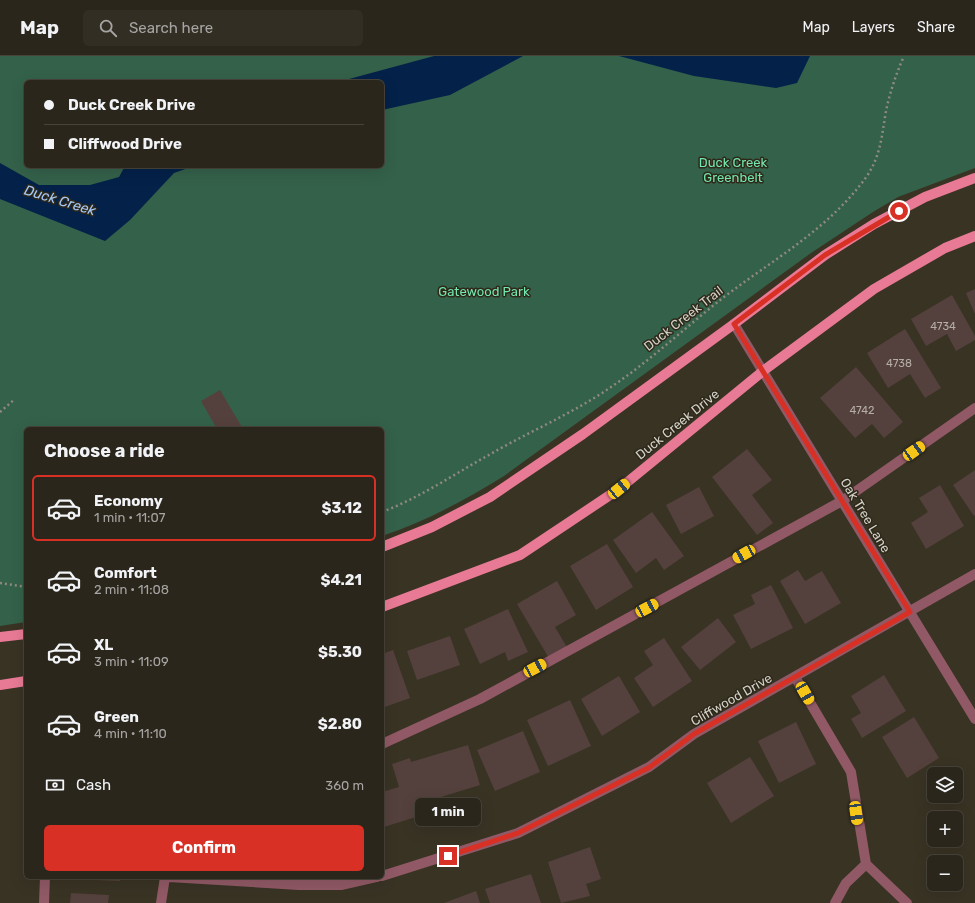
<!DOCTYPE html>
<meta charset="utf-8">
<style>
body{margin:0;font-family:Rubik,sans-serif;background:#332e24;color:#f1f3f6;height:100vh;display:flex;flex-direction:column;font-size:15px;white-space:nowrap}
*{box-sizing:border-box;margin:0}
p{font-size:13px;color:#a6a5a3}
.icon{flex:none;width:22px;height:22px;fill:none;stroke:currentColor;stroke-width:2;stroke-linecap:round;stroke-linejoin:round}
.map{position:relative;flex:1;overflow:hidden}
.sheet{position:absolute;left:24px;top:371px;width:360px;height:452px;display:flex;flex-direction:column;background:#2b261b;border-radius:6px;box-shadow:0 4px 16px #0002,0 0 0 1px #47433a}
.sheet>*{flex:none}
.guide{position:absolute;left:24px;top:24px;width:360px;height:88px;border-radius:6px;box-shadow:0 4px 16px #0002,0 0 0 1px #47433a;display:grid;align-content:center;height:88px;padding:0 20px;background:#2b261b}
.controls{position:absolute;left:927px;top:711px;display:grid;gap:8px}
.controls a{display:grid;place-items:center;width:36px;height:36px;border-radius:6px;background:#2b261b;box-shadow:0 4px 16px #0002,0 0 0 1px #47433a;font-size:20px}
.end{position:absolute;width:18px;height:18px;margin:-9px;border:5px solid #d93025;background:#fff;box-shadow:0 0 0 2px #fff}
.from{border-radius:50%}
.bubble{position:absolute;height:28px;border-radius:6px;background:#2b261b;box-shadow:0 4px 16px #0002,0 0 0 1px #47433a;font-size:13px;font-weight:700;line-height:28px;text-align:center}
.car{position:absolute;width:12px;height:24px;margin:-12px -6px;border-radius:5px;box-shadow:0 0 3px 1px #0007;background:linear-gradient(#f5c518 24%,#345 0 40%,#f5c518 0 76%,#345 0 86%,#f5c518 0)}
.guide b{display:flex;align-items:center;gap:14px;height:38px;font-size:15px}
.guide b+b{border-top:1px solid #47433a}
.guide i{width:10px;height:10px;background:#f1f3f6}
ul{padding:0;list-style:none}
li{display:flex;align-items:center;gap:12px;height:66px;margin:0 8px 6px;padding:0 12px;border:2px solid transparent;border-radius:6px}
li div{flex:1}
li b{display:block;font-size:15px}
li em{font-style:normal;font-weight:700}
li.active{border-color:#d93025}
li>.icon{width:36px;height:36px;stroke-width:1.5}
h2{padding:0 20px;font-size:18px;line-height:48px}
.pay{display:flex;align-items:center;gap:10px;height:44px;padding:0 20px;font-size:15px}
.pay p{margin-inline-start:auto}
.cta{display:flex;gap:8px;margin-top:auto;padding:8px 20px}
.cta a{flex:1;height:46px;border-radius:6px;background:#d93025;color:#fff;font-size:16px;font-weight:700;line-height:46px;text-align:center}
header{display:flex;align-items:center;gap:24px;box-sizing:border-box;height:56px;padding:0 20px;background:#2b261b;border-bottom:1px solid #47433a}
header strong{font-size:19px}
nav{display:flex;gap:22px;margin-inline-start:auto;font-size:14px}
.search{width:280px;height:36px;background:#332e24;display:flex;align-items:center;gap:10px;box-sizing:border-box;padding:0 14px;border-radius:6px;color:#a6a5a3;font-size:15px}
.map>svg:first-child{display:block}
</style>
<header>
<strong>Map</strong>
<div class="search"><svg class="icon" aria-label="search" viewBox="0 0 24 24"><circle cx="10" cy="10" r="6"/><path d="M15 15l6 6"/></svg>Search here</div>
<nav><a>Map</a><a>Layers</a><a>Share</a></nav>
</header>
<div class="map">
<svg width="975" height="847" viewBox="0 0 975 847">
<rect width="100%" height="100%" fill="#393324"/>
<!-- green -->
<path fill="#34614a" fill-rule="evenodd" d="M 0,0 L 975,0 L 975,112 L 898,141 L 873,156 L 811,197 L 504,420 C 465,444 425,466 382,480 L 382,373 L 26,373 L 26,566 L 0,570 ZM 26,26 L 382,26 L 382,110 L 26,110 Z"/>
<!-- water -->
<path fill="#042149" d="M 434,0 L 523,0 L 450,39 L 382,54 L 382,26 L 338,26 Z
M 619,0 L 810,0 L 797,27 L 776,32 L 694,20 Z
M 0,107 L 39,129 L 90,129 L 119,121 L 125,110 L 194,110 L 174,117 L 130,164 L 105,185 L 0,143 Z"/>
<!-- building -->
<path fill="#54413d" d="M 975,233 L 975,258 L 966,237 Z
M 952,239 L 975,280 L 975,284 L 956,295 L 947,278 L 926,290 L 911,263 Z
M 905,273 L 941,332 L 925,342 L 910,318 L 888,332 L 867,297 Z
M 856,311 L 903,366 L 884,382 L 872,368 L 855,382 L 820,342 Z
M 220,334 L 243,373 L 217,373 L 201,345 Z
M 747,393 L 772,424 L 752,439 L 773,467 L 757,479 L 712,421 Z
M 975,414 L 975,459 L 974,460 L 953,429 Z
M 940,429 L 964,470 L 926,493 L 911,467 L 928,456 L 919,442 Z
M 699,431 L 714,460 L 681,478 L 666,449 Z
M 652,456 L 684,500 L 664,514 L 656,502 L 636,517 L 613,484 Z
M 607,488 L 633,531 L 596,554 L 570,510 Z
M 798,514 L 805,525 L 822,515 L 841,547 L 805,568 L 780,525 Z
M 557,525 L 576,559 L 555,571 L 568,593 L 550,604 L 517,548 Z
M 771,529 L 793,572 L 751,593 L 733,559 L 755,548 L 751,539 Z
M 508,553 L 528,596 L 508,605 L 505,596 L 480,608 L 464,573 Z
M 718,562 L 736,586 L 700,614 L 681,591 Z
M 450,580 L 460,609 L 417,624 L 407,595 Z
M 664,582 L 692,625 L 653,651 L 634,622 L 653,609 L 644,595 Z
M 393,594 L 410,642 L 382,652 L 382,598 Z
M 884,619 L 906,655 L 862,682 L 851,663 L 861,657 L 851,640 Z
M 619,620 L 640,656 L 602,680 L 581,643 Z
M 570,644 L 591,690 L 548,710 L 527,664 Z
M 914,661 L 939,702 L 907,722 L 882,681 Z
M 796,666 L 816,708 L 779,727 L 758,685 Z
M 523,675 L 540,716 L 495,735 L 477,694 Z
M 468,689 L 480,729 L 428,745 L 432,756 L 384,771 L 382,765 L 382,736 L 399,731 L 392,708 L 410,702 L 411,706 Z
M 750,701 L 774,740 L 731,767 L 707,727 Z
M 590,791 L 601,823 L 586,828 L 590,840 L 561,847 L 548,806 Z
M 531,818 L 541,847 L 490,847 L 485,833 Z
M 70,821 L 120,821 L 120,825 L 70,823 Z
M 476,835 L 480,847 L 444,847 Z
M 71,837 L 109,839 L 108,847 L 70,847 Z"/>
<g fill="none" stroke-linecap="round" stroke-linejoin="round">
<!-- path -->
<path stroke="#8f8a7e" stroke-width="2.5" stroke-dasharray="2 3" stroke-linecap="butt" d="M 0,356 L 15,343
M 382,456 C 419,442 453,419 487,400 C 528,376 572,358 611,331 C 651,304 686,271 724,241 C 774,203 830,172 867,120 C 881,99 882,78 886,55 C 890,36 896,18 904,0
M 0,527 L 26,531"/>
<!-- minor -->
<path stroke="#905965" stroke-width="10" d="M 734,268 L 975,663
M 795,621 L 851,716 L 866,808 L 907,847
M 382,688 L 480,643 L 842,445 L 975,352
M 382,820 L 518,777 L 649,711 L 694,678 L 975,518
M 169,821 L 299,829 L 342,829 L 377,821
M 44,847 L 45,821
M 161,847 L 165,821
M 835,847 L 846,827 L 866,808"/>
<!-- major -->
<path stroke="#e97a95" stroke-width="10" d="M 382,491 L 432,471 L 490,441 L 583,378 L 734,268 L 825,199 L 874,168 L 925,141 L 975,122
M 382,551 L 520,499 L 619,433 L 763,315 L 874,233 L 945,192 L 975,180
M 0,581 L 26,578
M 0,629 L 26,625"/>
</g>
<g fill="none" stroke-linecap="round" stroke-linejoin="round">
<!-- route -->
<path stroke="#d93025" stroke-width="5" d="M 448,800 L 518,777 L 650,711 L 694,678 L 910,556 L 734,268 L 825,199 L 899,155"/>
</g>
<g text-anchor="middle" stroke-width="3" stroke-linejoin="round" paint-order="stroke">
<!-- number labels -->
<g font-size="11" fill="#b5aea6">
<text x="943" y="274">4734</text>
<text x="899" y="311">4738</text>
<text x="862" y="358">4742</text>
</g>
<!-- park labels -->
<g font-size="13" fill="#73e7ae" stroke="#2e291a">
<text x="733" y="111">Duck Creek<tspan x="733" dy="15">Greenbelt</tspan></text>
<text x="484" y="240">Gatewood Park</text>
</g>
<!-- street labels -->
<g font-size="13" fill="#d5d2c9" stroke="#2e291a">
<text transform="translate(683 262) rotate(-38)" y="5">Duck Creek Trail</text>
<text transform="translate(677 368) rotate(-39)" y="5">Duck Creek Drive</text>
<text transform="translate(866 459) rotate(59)" y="5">Oak Tree Lane</text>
<text transform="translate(731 643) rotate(-30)" y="5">Cliffwood Drive</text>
</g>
<!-- water labels -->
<g font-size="14" font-style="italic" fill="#a6c9fb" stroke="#2e291a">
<text transform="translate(60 144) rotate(17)" y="5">Duck Creek</text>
</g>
</g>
</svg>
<div class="controls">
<a><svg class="icon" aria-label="layers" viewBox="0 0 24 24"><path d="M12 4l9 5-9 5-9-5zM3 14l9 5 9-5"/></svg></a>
<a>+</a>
<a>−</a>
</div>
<i class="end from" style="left:899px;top:155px"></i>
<i class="end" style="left:448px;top:800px"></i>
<div class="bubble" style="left:415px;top:742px;width:66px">1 min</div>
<i class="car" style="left:914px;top:395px;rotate:55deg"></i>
<i class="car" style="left:619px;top:433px;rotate:51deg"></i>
<i class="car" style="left:744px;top:498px;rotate:241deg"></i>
<i class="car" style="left:647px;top:552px;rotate:62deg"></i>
<i class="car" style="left:535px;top:612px;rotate:62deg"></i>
<i class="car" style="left:805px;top:637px;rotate:150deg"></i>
<i class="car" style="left:856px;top:757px;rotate:172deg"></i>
<div class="guide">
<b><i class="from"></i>Duck Creek Drive</b>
<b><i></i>Cliffwood Drive</b>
</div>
<section class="sheet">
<h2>Choose a ride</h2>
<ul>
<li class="active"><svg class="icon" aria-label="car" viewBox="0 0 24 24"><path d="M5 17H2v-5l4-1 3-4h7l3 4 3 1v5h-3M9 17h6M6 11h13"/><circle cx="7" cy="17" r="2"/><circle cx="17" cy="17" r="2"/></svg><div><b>Economy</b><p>1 min · 11:07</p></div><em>$3.12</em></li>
<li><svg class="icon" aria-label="car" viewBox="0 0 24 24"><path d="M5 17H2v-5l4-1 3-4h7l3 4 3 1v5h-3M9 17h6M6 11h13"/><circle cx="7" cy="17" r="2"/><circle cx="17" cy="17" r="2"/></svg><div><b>Comfort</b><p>2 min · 11:08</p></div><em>$4.21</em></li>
<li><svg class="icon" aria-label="car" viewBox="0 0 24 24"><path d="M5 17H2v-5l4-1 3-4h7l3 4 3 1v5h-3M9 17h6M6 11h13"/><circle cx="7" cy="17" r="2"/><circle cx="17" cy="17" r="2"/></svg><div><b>XL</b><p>3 min · 11:09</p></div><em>$5.30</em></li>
<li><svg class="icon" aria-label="car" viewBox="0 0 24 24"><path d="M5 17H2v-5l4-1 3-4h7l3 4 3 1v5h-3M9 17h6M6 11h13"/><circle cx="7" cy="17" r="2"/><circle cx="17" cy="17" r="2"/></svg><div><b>Green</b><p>4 min · 11:10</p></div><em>$2.80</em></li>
</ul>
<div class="pay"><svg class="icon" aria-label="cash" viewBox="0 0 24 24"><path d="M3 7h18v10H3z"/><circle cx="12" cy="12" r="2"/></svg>Cash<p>360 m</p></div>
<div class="cta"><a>Confirm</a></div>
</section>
</div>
